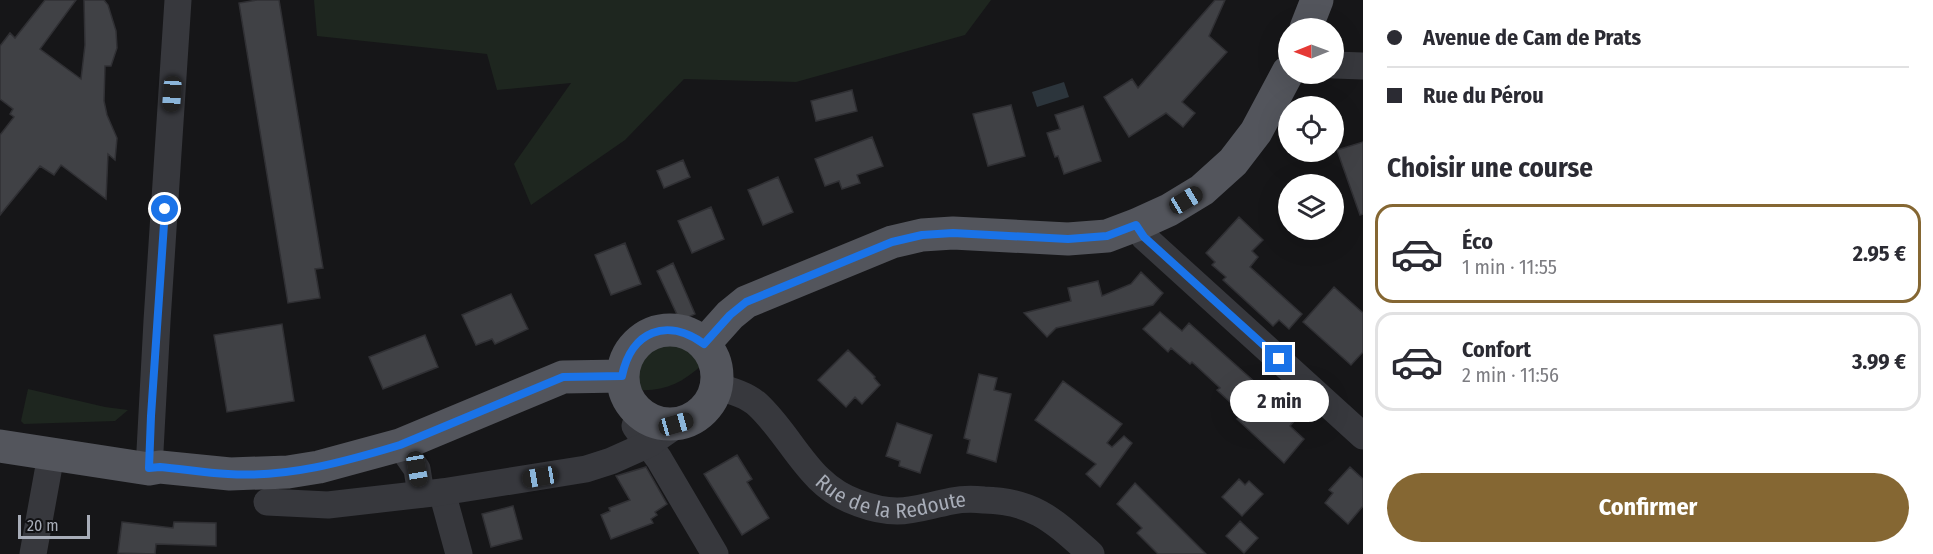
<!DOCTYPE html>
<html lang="fr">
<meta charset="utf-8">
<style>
body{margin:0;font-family:"Fira Sans Condensed",sans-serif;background:#f2f2f3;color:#2b2b33;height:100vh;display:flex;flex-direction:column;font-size:22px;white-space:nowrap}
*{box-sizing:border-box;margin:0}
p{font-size:20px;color:#7c7c81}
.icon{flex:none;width:33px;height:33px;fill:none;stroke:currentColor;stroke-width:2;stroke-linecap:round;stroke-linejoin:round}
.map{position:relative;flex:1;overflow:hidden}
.sheet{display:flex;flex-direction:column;background:#fff;width:570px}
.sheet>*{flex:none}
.hud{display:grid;align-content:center;height:132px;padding:0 24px;background:#fff}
.needle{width:39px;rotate:269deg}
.fabs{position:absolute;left:1278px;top:18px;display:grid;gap:12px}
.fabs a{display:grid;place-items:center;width:66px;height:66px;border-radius:50%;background:#fff;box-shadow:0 6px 24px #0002;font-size:30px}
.scale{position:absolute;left:18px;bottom:15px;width:72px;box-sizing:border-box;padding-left:6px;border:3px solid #a8adb8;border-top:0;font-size:16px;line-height:21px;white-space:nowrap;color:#a8adb8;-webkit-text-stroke:4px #111113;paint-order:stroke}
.end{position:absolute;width:27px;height:27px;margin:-14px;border:8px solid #1a73e8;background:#fff;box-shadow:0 0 0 3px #fff}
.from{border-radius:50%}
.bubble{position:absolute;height:42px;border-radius:21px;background:#fff;box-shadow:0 6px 24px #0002;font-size:20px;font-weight:700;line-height:42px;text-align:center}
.car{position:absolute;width:18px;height:36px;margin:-18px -9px;border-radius:8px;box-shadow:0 0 4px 2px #0007;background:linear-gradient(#222 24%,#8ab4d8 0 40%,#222 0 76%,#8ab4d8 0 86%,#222 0)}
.hud b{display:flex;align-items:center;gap:21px;height:57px;font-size:22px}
.hud b+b{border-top:2px solid #e1e1e2}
.hud i{width:15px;height:15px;background:#2b2b33}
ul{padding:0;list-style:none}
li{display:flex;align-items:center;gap:18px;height:99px;margin:0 12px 9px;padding:0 12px;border:3px solid #e1e1e2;border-radius:18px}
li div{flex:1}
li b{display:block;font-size:22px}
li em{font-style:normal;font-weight:700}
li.active{border-color:#856733}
li>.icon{width:54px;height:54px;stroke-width:1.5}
h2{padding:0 24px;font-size:27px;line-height:72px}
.button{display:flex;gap:12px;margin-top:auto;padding:12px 24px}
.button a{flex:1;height:69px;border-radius:36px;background:#856733;color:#fff;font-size:24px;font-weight:700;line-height:69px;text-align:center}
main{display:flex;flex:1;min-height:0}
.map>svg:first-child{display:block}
</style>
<main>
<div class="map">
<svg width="1363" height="554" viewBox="0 0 1363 554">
<rect width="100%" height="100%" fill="#161618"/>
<!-- green -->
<path fill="#1e261f" d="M 314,0 L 991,0 L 965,35 L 796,82 L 684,79 L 625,140 L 531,205 L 514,164 L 571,83 L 497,90 L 487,54 L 317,36 Z
M 667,341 C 685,342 696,349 702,365 C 682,383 664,392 637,390 C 626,367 643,344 667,341 Z
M 28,389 L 105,407 L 128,410 L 115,421 L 24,424 L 21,421 Z"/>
<!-- water -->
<path fill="#2c353c" d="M 1064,82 L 1069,97 L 1037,107 L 1032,92 Z"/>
<!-- building -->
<path fill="#404145" stroke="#303034" stroke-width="1.5" d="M 45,0 L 76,0 L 40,49 L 81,79 L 85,45 L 84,0 L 104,0 L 108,5 L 116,31 L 117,48 L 111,66 L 105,66 L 104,101 L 107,115 L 117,138 L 115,160 L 108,154 L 106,199 L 61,165 L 54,175 L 40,166 L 0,215 L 0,135 L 14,117 L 10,114 L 13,109 L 0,99 L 0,46 L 10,33 L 15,38 Z
M 257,0 L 279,0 L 323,268 L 315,269 L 320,298 L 288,303 L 239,3 Z
M 1215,0 L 1225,0 L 1209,36 L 1227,52 L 1182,102 L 1195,113 L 1183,127 L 1166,113 L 1129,137 L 1104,97 L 1132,79 L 1138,88 Z
M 852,90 L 857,111 L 816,121 L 811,101 Z
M 1011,105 L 1025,156 L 988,166 L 973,114 Z
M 1083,106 L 1101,161 L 1064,174 L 1058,156 L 1055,157 L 1047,133 L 1060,129 L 1055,115 Z
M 872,137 L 883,166 L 857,175 L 860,183 L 842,189 L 839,181 L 825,186 L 815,159 Z
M 1363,142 L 1363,214 L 1360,215 L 1337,150 Z
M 683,160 L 690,177 L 664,188 L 657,171 Z
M 778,177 L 793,212 L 763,225 L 748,190 Z
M 711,207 L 724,239 L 692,253 L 678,221 Z
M 1239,217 L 1263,240 L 1252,251 L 1258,257 L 1250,267 L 1302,314 L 1289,329 L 1279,320 L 1273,326 L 1223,280 L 1226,277 L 1212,265 L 1215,262 L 1206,253 Z
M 625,243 L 641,284 L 611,295 L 595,255 Z
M 673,263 L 695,314 L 680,321 L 657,271 Z
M 1141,272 L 1163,293 L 1153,305 L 1056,328 L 1047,337 L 1024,313 L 1071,301 L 1068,288 L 1098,281 L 1102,296 L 1131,284 Z
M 1334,287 L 1363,313 L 1363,352 L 1351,365 L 1303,322 Z
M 511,294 L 528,329 L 495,344 L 492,339 L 476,345 L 462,315 Z
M 1160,312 L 1182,331 L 1189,323 L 1296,419 L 1290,426 L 1304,439 L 1284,463 L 1237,419 L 1242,413 L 1217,390 L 1220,388 L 1192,362 L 1190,364 L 1171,348 L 1168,352 L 1143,329 Z
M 282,324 L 294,401 L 227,412 L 214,335 Z
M 425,335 L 438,367 L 383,389 L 369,357 Z
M 848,350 L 875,377 L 874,378 L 880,385 L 862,404 L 855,397 L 846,407 L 818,380 Z
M 979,374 L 997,378 L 994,390 L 1011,394 L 996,462 L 967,453 L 970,440 L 964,438 Z
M 1063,381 L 1122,424 L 1107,443 L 1112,447 L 1124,436 L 1132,443 L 1100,487 L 1086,474 L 1096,464 L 1035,420 Z
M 897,423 L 932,435 L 920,473 L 899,466 L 900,461 L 886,456 Z
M 737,455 L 752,479 L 747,482 L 769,518 L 742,535 L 704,474 Z
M 646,467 L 667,504 L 655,512 L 657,515 L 651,519 L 653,523 L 611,539 L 601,515 L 610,511 L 609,508 L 630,500 L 616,476 Z
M 1350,467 L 1363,479 L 1363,506 L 1348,524 L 1325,503 L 1333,493 L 1329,490 Z
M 1239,479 L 1245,485 L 1249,481 L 1263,494 L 1242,516 L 1222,497 Z
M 1135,483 L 1206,554 L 1158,554 L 1137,533 L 1142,528 L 1117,504 Z
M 513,506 L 522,539 L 491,547 L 482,514 Z
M 1240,521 L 1258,538 L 1244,553 L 1226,536 Z
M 122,522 L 173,528 L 174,522 L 216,523 L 216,546 L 156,544 L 155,554 L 118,553 Z"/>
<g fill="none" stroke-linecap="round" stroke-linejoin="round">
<!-- minor -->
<g stroke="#37383d" stroke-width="27">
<path d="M 1334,65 L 1363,66"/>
<path d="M 1136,225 L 1144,237 L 1363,436"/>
<path id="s1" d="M 716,387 C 731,390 747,395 758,405 C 794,439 808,486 858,503 C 899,518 912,509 952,501 C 962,499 974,499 984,500 C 1035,501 1055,522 1091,554"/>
<path d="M 635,426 L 659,459 L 715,554"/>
<path d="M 400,445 L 417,469 L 421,494"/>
<path d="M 149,469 L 157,321 L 178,0"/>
<path d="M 442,492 L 459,554"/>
<path d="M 267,502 L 328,505 L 354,502 L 442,492 L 586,469 L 611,461 L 649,444 L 676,425"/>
<path d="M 33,554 L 51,455"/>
</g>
<!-- major -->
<path stroke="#53555c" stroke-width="33" d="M 1306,28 L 1317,0
M623 377a47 47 0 1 1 94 0a47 47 0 1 1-94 0Z
M 704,344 L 730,315 L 746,302 L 892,242 L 922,235 L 953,233 L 1068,239 L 1107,236 L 1136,225 L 1169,210 L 1202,190 L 1233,162 L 1256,132 L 1288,72
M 0,446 L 149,469 L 160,467 L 230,474 L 288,472 L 319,467 L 400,445 L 563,377 L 622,376"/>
</g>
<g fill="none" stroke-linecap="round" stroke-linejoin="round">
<!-- route -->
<path stroke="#1a73e8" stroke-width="8" d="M 165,209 L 151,416 L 149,468 L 160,467 C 183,469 205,473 228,474 C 287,478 344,462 400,445 L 563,377 L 622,376 C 631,331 667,317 704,344 L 730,315 L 746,302 L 892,242 L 922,235 L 953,233 L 1068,239 L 1107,236 L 1136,225 L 1144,237 L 1279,359"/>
</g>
<g text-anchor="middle" stroke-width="4.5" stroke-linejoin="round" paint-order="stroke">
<!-- street labels -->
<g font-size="21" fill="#a8adb8" stroke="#111113">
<text dy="7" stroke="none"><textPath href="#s1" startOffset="220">Rue de la Redoute</textPath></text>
</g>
</g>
</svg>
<div class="fabs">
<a><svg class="needle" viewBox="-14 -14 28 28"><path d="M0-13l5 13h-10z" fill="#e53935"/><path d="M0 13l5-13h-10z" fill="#7c7c81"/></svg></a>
<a><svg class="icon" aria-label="locate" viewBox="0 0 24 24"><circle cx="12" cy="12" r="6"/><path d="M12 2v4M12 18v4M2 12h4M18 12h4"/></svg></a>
<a><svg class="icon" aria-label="layers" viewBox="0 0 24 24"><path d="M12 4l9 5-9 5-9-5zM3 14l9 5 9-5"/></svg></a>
</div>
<div class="scale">20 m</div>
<i class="end from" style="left:165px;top:209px"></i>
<i class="end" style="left:1279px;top:359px"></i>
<div class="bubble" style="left:1230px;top:380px;width:99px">2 min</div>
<i class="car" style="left:172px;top:94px;rotate:184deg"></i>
<i class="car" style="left:1186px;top:200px;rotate:59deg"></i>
<i class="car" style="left:676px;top:424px;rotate:74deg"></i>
<i class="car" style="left:417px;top:469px;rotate:170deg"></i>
<i class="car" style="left:540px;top:477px;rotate:260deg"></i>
</div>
<section class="sheet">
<div class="hud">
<b><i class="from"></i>Avenue de Cam de Prats</b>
<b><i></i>Rue du Pérou</b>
</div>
<h2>Choisir une course</h2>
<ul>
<li class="active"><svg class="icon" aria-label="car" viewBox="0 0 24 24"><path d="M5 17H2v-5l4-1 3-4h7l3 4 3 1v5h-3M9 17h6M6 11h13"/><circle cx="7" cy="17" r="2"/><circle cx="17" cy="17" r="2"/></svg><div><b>Éco</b><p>1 min · 11:55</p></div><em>2.95 €</em></li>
<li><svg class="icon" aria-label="car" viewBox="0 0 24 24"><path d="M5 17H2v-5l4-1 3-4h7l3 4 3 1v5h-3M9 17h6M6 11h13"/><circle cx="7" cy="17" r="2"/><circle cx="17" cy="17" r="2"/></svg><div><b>Confort</b><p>2 min · 11:56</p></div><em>3.99 €</em></li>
</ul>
<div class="button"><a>Confirmer</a></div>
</section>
</main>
